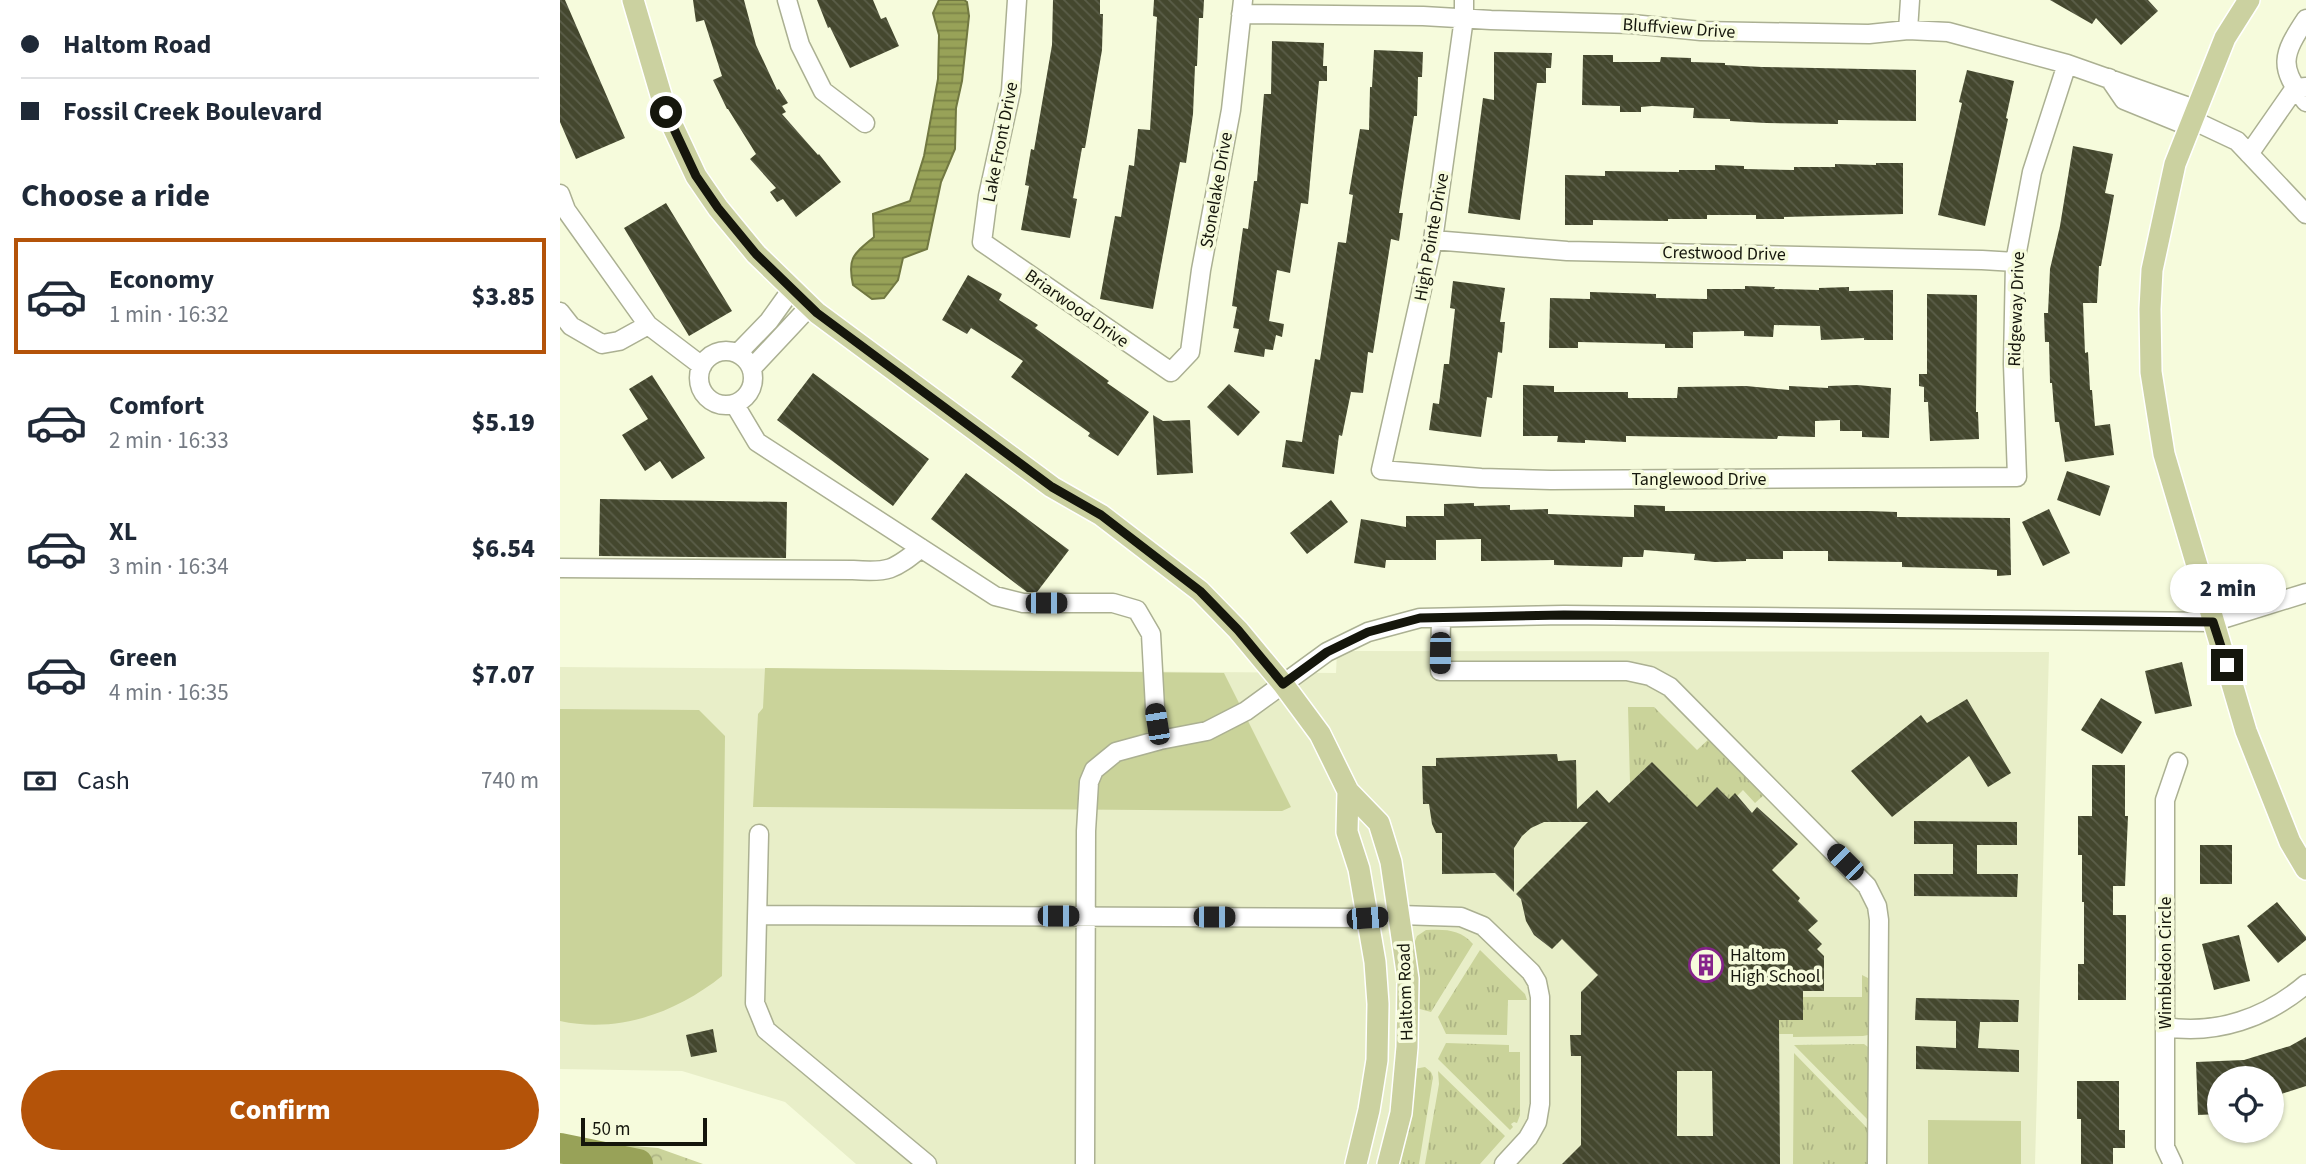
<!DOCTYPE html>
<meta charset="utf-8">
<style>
body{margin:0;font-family:"Source Sans 3",sans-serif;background:#f6f6f7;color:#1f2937;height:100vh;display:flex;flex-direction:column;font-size:26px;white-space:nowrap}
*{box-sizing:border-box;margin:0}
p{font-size:23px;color:#747a83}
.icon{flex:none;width:38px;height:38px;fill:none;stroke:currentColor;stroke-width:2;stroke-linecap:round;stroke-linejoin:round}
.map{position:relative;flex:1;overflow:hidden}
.sheet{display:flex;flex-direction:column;background:#fff;width:560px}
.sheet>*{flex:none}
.hud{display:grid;align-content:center;height:154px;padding:0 21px;background:#fff}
.buttons{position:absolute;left:1647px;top:1066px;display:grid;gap:14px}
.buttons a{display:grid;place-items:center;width:77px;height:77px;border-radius:50%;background:#fff;box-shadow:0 2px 5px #0004;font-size:35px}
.scale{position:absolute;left:21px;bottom:18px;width:126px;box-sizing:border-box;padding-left:7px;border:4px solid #15160c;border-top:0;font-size:19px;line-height:24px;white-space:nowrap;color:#15160c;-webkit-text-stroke:5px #f6fbdc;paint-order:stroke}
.end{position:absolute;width:32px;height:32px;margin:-16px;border:9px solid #15160c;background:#fff;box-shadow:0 0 0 4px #fff}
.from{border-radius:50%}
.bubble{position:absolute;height:49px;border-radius:24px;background:#fff;box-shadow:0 2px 5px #0004;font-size:23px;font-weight:800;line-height:49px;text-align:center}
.car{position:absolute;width:21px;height:42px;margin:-21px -10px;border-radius:9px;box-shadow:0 0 5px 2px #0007;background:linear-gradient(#222 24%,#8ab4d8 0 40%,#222 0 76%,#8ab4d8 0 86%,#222 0)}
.hud b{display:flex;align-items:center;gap:24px;height:66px;font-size:26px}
.hud b+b{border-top:2px solid #e0e1e3}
.hud i{width:18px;height:18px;background:#1f2937}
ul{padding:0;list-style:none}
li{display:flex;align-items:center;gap:21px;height:116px;margin:0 14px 10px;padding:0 7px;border:4px solid transparent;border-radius:0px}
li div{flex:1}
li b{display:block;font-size:26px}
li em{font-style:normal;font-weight:800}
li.active{border-color:#b45309}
li>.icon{width:63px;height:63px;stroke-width:1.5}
h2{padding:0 21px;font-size:32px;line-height:84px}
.pay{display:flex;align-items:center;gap:18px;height:77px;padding:0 21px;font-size:26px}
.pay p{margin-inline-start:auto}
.cta{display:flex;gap:14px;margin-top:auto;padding:14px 21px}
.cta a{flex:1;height:80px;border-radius:42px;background:#b45309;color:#fff;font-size:28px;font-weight:800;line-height:80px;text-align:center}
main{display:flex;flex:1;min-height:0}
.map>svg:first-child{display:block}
</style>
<main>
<section class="sheet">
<div class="hud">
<b><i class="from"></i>Haltom Road</b>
<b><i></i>Fossil Creek Boulevard</b>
</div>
<h2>Choose a ride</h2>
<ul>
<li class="active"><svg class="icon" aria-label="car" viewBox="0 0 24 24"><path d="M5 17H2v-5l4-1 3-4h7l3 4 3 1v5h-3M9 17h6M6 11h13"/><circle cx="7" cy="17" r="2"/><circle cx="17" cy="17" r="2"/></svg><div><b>Economy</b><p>1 min · 16:32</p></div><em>$3.85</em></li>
<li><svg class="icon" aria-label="car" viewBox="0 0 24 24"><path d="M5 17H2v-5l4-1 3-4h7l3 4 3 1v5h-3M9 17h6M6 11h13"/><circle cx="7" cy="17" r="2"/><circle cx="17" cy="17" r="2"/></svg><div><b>Comfort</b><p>2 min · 16:33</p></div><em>$5.19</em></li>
<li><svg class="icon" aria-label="car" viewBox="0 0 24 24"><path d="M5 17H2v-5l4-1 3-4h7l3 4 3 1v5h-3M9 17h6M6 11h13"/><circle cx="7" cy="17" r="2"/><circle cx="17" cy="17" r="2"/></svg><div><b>XL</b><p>3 min · 16:34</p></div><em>$6.54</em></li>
<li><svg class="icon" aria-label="car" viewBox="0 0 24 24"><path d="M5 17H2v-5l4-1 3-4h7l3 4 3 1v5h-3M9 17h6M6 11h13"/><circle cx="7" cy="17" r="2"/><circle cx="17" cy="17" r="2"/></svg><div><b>Green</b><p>4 min · 16:35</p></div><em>$7.07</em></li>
</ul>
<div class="pay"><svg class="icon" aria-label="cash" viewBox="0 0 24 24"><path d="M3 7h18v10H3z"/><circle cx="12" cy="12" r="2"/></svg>Cash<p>740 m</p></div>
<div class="cta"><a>Confirm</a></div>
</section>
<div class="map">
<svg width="1746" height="1164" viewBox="0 0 1746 1164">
<defs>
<pattern id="grass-tufts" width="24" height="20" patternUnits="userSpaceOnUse" patternTransform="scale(1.75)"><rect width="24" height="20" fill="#cad39a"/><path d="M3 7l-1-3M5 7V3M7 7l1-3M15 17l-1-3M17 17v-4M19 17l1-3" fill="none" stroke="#adb484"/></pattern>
<pattern id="park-crowns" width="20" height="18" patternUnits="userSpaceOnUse" patternTransform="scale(1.75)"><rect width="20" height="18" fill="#cad39a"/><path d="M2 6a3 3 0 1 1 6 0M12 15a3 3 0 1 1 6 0" fill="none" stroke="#adb484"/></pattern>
<pattern id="water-rules" width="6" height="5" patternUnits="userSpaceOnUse" patternTransform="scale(1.75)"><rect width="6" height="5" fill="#98a258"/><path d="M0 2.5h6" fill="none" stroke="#7b8347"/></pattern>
<pattern id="building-back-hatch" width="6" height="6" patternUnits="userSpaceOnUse" patternTransform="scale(1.75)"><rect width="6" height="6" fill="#44472e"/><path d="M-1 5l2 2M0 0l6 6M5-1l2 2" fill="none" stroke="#5b5e49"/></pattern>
</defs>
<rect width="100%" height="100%" fill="#f6fbdc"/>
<!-- built -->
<path fill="#e8eec8" d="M 777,651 L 1489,652 L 1475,1164 L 296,1164 L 225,1102 L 122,1071 L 0,1069 L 0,667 L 776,673 Z"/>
<!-- grass -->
<path fill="url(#grass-tufts)" d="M 1068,707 L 1094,707 L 1137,750 L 1150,738 L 1205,794 L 1195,803 L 1183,790 L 1177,796 L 1169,799 L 1157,787 L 1137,807 L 1092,762 L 1070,783 Z
M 866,930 C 885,929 900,929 913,944 L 871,1012 L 856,1008 L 853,946 L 857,936 Z
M 920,950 L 965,994 L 967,1000 L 948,1000 L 947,1035 L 886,1034 L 878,1017 Z
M 1302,975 L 1308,978 L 1308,1035 L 1303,1036 L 1233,1037 L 1233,1034 L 1219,1034 L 1219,1020 L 1243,1020 L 1243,997 L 1302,997 Z
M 886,1043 L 949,1045 L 949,1052 L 960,1052 L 960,1115 L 957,1123 L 954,1122 L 951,1124 L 953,1127 L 950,1130 L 878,1059 Z
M 1304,1044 L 1308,1047 L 1308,1120 L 1234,1045 Z
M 1234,1053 L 1307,1128 L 1307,1164 L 1233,1164 Z
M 865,1067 L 871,1072 L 873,1077 L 859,1164 L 837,1164 L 854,1069 Z
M 878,1071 L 945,1136 L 920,1164 L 865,1164 L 879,1084 Z"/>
<!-- park -->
<path fill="url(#park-crowns)" d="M 0,1140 L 98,1148 L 143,1164 L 0,1164 Z"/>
<!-- pitch -->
<path fill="#cad39a" d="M 205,668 L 664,673 L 731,807 L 722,811 L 193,807 L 198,714 L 203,708 Z
M 0,709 L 139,710 L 165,736 L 162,976 C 117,1012 59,1034 0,1021 Z
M 1368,1120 L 1461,1121 L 1461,1164 L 1368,1164 Z"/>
<!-- water -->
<path fill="url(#water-rules)" stroke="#717841" stroke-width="2" d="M 379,0 L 404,0 L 407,2 L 409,16 L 402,81 L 396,108 L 395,149 L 381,182 L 367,249 L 343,258 L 338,280 L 324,298 L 312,299 L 293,285 C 287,257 294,254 314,237 L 313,214 L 350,201 L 364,156 L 378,79 L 379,35 L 373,13 Z"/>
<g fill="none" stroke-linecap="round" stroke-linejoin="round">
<!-- river -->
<path stroke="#98a258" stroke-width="30" d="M 0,1148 L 78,1164"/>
</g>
<!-- building -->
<path fill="url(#building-back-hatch)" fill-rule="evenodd" d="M 0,0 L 5,0 L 65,138 L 16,159 L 0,122 Z
M 133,0 L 184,0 L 196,45 L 217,90 L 219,89 L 228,103 L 222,106 L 226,112 L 222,114 L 258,155 L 259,154 L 281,182 L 236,217 L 223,199 L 217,202 L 210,192 L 216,188 L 190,159 L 196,154 L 168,109 L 167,109 L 153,80 L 162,76 L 144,20 L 136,22 Z
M 257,0 L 313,0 L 321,19 L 326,17 L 339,46 L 290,68 L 270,27 L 268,28 Z
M 493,0 L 540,0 L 540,14 L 543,14 L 542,50 L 525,148 L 522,148 L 513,198 L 517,199 L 510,238 L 461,230 L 469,186 L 465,185 L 471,149 L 474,150 L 492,45 Z
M 594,0 L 644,0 L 643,18 L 639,18 L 637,66 L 635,66 L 633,114 L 626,163 L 620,162 L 593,309 L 540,299 L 555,216 L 561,217 L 569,165 L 574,166 L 578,129 L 590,130 L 597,17 L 593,16 Z
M 1490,0 L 1588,0 L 1598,11 L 1561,45 L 1536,18 L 1532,24 Z
M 712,41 L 764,43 L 763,66 L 767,66 L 767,81 L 759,81 L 748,204 L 741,203 L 730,273 L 717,270 L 709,321 L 724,324 L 722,337 L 716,335 L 713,350 L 705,349 L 704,357 L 674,352 L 679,329 L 673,328 L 677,307 L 672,306 L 683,228 L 688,229 L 694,181 L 697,181 L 704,94 L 711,94 Z
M 814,50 L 863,52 L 862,77 L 858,77 L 857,116 L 854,116 L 839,213 L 843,213 L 839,241 L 831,239 L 813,353 L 808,352 L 803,393 L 791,392 L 782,436 L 779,435 L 774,474 L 722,467 L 726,440 L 742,442 L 755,359 L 760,360 L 778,242 L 786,243 L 793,195 L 789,194 L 800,129 L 809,130 L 810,87 L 812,87 Z
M 934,52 L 992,53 L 991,68 L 986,68 L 986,83 L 977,83 L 960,220 L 908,213 L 923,98 L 934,100 Z
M 1023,55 L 1053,55 L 1053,62 L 1100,62 L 1101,57 L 1131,58 L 1131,62 L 1165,63 L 1165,65 L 1202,67 L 1356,70 L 1356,121 L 1278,120 L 1278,124 L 1206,123 L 1170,121 L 1170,119 L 1133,118 L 1134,108 L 1092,106 L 1081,107 L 1081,112 L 1060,112 L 1060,106 L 1022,105 Z
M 1407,70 L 1454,81 L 1446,118 L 1448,119 L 1425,226 L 1378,215 L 1402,103 L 1399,102 Z
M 1513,146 L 1553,154 L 1545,193 L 1554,195 L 1541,266 L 1539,266 L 1537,303 L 1523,303 L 1525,353 L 1528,352 L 1530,390 L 1532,390 L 1535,426 L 1550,424 L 1554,455 L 1505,462 L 1499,422 L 1495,422 L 1492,383 L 1490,383 L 1489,342 L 1485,342 L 1484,313 L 1488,313 L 1490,269 L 1500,226 Z
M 1316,163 L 1343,163 L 1343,214 L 1224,217 L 1224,219 L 1196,219 L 1196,215 L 1147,215 L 1147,219 L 1108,219 L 1108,221 L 1033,220 L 1033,225 L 1005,225 L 1005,175 L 1045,176 L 1045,171 L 1119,172 L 1119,170 L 1155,170 L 1155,165 L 1184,166 L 1184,169 L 1234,170 L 1234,167 L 1275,167 L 1275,164 L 1316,165 Z
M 106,203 L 172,311 L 129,336 L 64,228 Z
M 408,275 L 442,294 L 439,300 L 478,325 L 475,328 L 549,381 L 547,383 L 589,412 L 558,456 L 528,436 L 530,433 L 451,377 L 463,361 L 411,328 L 407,334 L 382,320 Z
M 893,281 L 945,288 L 940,322 L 945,322 L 942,353 L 938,352 L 932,398 L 927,397 L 921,437 L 869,430 L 873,403 L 879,404 L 884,364 L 889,364 L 895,309 L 890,308 Z
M 1185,286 L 1215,287 L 1214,289 L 1259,290 L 1259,288 L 1289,287 L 1289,291 L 1333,290 L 1333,340 L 1304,340 L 1304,338 L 1261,340 L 1260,326 L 1214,325 L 1213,337 L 1184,336 L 1184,331 L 1133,332 L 1133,348 L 1105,348 L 1105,344 L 1018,342 L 1018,348 L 989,348 L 990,298 L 1030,299 L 1030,292 L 1096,294 L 1096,298 L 1147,299 L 1147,289 L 1185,289 Z
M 1367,294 L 1417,295 L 1416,412 L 1418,412 L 1419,439 L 1370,441 L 1368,402 L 1364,402 L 1364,387 L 1359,386 L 1359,374 L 1367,374 Z
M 253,373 L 369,459 L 333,506 L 217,420 Z
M 92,375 L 145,458 L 112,479 L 100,461 L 85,471 L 62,435 L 88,419 L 69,389 Z
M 669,384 L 700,412 L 678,436 L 647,407 Z
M 963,385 L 994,386 L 994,392 L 1068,392 L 1068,398 L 1117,398 L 1118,387 L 1186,386 L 1229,390 L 1229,386 L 1268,388 L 1268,386 L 1297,385 L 1331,388 L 1329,438 L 1302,437 L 1302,431 L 1280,431 L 1280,420 L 1255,421 L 1255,437 L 1218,436 L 1217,439 L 1066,436 L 1066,442 L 1025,440 L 1025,443 L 997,442 L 998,436 L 963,436 Z
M 593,415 L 603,421 L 630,420 L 633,473 L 597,475 Z
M 1507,471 L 1550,486 L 1540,516 L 1497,500 Z
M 406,473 L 509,550 L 477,592 L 467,592 L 371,519 Z
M 40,499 L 227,502 L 226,558 L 39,556 Z
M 771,500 L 788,522 L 747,554 L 730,533 Z
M 914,503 L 914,506 L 950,505 L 950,510 L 988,509 L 988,514 L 1074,517 L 1074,505 L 1105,506 L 1105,511 L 1309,511 L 1337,512 L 1337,517 L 1450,518 L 1451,575 L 1437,576 L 1437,570 L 1421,569 L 1342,567 L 1342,562 L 1268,561 L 1268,551 L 1223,551 L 1223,559 L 1186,559 L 1186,561 L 1155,562 L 1134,560 L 1135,554 L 1084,550 L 1083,557 L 1063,557 L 1062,567 L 994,565 L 994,560 L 921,561 L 921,539 L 876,540 L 876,560 L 826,560 L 825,568 L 794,563 L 801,519 L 846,527 L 846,516 L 884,516 L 884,504 Z
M 1489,509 L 1510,553 L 1483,566 L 1462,522 Z
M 1622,662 L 1632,706 L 1595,714 L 1585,671 Z
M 1541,698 L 1582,722 L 1562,754 L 1521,730 Z
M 1407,699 L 1451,773 L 1428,787 L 1409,756 L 1332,817 L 1291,771 L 1361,715 L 1367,723 Z
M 997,754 L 998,761 L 1016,760 L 1017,809 L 1037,790 L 1049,803 L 1092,762 L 1137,807 L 1157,787 L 1169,799 L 1175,793 L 1192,813 L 1197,807 L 1238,844 L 1212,870 L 1240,898 L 1238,901 L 1258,921 L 1248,930 L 1262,944 L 1257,949 L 1264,956 L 1264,991 L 1243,991 L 1243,1020 L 1219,1020 L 1220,1164 L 1002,1164 L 1021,1145 L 1021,1056 L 1011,1056 L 1010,1035 L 1021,1035 L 1021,992 L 1038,975 L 1002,939 L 992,949 L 974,935 L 966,921 L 961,899 L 956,894 L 1028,822 L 984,822 L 971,828 L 962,836 L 954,848 L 954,892 L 935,873 L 882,874 L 882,833 L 876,833 L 872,824 L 869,804 L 863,804 L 862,766 L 876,766 L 876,758 ZM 1117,1071 L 1152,1071 L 1153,1136 L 1117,1136 Z
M 1532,765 L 1565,765 L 1565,816 L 1568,816 L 1565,886 L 1553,886 L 1553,915 L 1566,915 L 1566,1000 L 1518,1000 L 1518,964 L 1524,964 L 1524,902 L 1522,902 L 1522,855 L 1518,855 L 1518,816 L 1532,816 Z
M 1354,821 L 1457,822 L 1457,845 L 1417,845 L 1417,874 L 1458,874 L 1457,897 L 1354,896 L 1354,874 L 1393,874 L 1393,844 L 1354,844 Z
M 1640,845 L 1672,845 L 1672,884 L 1640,884 Z
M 1717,902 L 1746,937 L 1746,940 L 1718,963 L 1687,926 Z
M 1679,935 L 1690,981 L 1654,990 L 1642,944 Z
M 1356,998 L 1459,1000 L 1458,1022 L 1420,1022 L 1418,1048 L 1459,1050 L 1459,1072 L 1356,1069 L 1356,1046 L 1396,1048 L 1396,1021 L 1355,1020 Z
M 153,1029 L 157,1052 L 131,1057 L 126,1035 Z
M 1746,1037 L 1746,1086 L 1712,1097 L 1712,1078 L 1659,1078 L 1659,1114 L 1638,1115 L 1636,1062 L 1684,1060 L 1730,1046 Z
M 1517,1081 L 1559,1081 L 1559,1130 L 1565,1130 L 1565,1148 L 1553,1148 L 1553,1164 L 1521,1164 L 1521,1119 L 1517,1119 Z"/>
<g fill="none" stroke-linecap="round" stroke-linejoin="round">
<!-- minor casing -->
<g stroke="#abb092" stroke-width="21">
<path id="minor" d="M 227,0 L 240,45 L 263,91 L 305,123
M 457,0 L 451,91 L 428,196 L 422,242 L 611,372 L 630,352 L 641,270 L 671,110 L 683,0
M 904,0 L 904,18 L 873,240 L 821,470 L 921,478 L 991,480 L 1457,477 L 1453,364 L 1455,262 L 1472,172 L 1507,64
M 681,14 L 863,16 L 931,20 L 1072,24 L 1141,31 L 1309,34 L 1348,30 L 1388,32 L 1507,64 L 1626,106 L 1626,117
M 1746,19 C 1722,55 1718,67 1746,102
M 1348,30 L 1350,0
M 1549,78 L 1564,100 L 1618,122 L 1626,117 L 1677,141 L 1746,214
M 1689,154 L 1735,88 L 1746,87
M 0,194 L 6,210 L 88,325 L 142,366
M 873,240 L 1007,251 L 1422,260 L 1455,262
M 0,312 L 11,326 L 42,344 L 59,341 L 88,325
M139 378a27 27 0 1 1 54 0a27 27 0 1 1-54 0Z
M 178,353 L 209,321 L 232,289
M 192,368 L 250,306
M 175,405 L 197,442 L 435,596 L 463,603 L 553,603 L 577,610 L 591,634 L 595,708 L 600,740
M 0,568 L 293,570 C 328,573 334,570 361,548
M 881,618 L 880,671 L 1067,671 L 1090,676 L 1110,687 L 1307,886 L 1317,906 L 1319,920 L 1317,1164
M 199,834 L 195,1003 L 206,1030 L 367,1164
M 197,915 L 807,918
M 840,915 L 901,917 L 923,926 L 971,972 L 977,982 L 980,997 L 980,1104 L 977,1122 L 968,1138 L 944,1164
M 1605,1027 C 1657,1035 1706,1018 1746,984
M 525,1164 L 526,831 L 529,782 L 534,770 L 556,752 L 600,740 L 647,731 L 686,711 L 767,652 L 808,632 L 860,618 L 1004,615 L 1653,622 L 1746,593
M 1613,1164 L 1605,1147 L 1605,800 L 1618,762"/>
</g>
<!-- major casing -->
<g stroke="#fff" stroke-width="24">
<path id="major" d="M 73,0 L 106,112 L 136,176 L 158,208 L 196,254 L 257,313 L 492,487 L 541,515 L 640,591 L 678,630 L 723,684 L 760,734 L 788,791 L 819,823 L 831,862 L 848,979 L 847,1047 L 841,1113 L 828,1164
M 1689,0 L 1665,38 L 1615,164 L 1592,270 L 1590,309 L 1591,372 L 1604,454 L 1686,731 L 1730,842 L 1746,869
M 788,791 L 787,832 L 799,869 L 815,962 L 818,1004 L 817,1060 L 809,1110 L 796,1164"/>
</g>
<!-- minor -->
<use href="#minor" stroke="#fff" stroke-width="18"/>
<!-- major -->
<use href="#major" stroke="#cbd1a0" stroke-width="21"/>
</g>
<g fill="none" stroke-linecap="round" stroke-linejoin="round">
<!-- route -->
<path stroke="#15160c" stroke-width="9" d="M 106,112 L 136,176 L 158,208 L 196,254 L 257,313 L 492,487 L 541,515 L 640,591 L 678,630 L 723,684 L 767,652 L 808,632 L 860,618 L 1004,615 L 1653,622 L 1667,665"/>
</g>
<!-- icons -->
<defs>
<g id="building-ring" transform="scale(1.75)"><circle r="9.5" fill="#f6fbdc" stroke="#85228b" stroke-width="1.5"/><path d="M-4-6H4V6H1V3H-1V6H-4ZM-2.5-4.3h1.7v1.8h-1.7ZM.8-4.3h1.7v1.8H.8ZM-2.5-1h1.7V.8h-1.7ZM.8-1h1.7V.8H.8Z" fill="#85228b"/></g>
</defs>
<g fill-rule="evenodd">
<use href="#building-ring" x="1146" y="965"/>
</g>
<g text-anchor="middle" stroke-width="7" stroke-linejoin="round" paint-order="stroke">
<!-- street labels -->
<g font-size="18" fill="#15160c" stroke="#f6fbdc">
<text transform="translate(1119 28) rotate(4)" y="6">Bluffview Drive</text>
<text transform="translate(440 142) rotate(-79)" y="6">Lake Front Drive</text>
<text transform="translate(656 190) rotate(-80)" y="6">Stonelake Drive</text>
<text transform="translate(871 237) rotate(-80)" y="6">High Pointe Drive</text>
<text transform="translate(1164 253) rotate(1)" y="6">Crestwood Drive</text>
<text transform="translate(517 308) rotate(35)" y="6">Briarwood Drive</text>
<text transform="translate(1456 309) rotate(-88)" y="6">Ridgeway Drive</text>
<text x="1139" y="485">Tanglewood Drive</text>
<text transform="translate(1605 963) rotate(-90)" y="6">Wimbledon Circle</text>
<text transform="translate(845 992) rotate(-92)" y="6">Haltom Road</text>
</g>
<!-- poi labels -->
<g font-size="18" fill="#15160c" stroke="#f6fbdc" text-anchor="start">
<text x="1170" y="961">Haltom<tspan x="1170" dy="21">High School</tspan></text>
</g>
</g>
</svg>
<div class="buttons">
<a><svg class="icon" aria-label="locate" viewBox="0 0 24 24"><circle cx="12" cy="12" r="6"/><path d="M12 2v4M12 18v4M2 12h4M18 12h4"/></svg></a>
</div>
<div class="scale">50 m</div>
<i class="end from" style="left:106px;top:112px"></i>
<i class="end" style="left:1667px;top:665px"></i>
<div class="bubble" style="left:1610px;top:564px;width:116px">2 min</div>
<i class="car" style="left:486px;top:603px;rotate:90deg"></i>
<i class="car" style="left:880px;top:653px;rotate:181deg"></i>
<i class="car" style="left:597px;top:724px;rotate:351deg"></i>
<i class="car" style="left:1285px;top:862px;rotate:315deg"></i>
<i class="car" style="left:498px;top:916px;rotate:90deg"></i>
<i class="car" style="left:654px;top:917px;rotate:90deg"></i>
<i class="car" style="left:807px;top:918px;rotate:86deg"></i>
</div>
</main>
